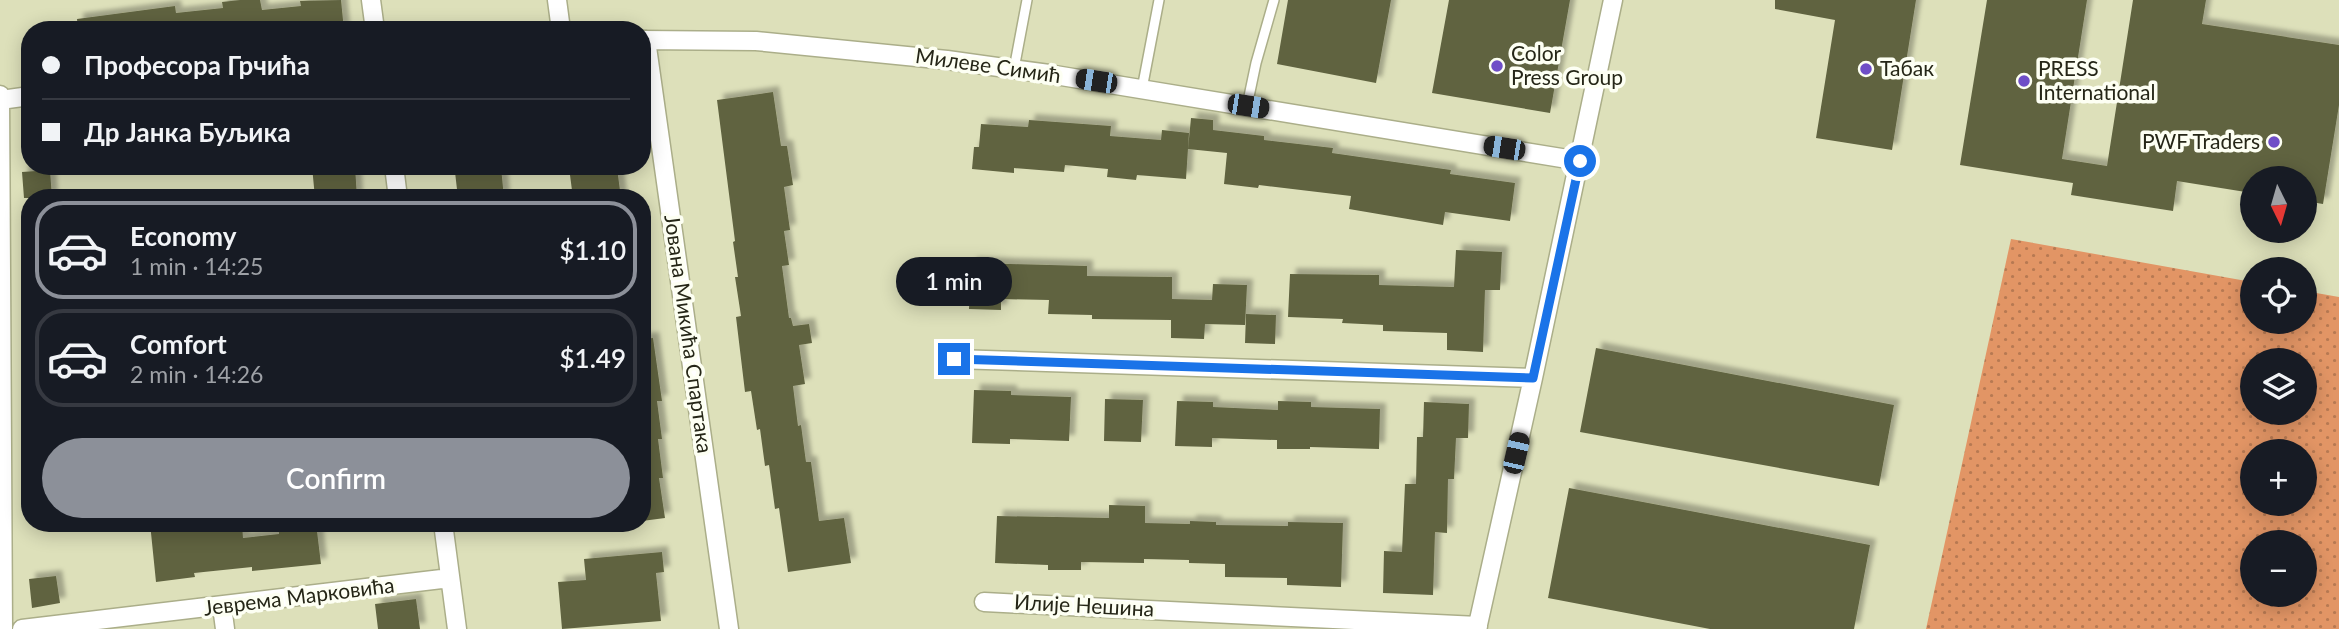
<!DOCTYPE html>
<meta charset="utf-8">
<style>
body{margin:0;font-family:Lato,sans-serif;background:#242831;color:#f1f3f6;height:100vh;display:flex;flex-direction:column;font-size:26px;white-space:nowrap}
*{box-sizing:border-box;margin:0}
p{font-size:23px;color:#9ea1a6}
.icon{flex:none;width:38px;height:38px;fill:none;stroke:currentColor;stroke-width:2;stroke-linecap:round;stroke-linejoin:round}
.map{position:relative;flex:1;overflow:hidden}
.panel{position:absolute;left:21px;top:189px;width:630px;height:343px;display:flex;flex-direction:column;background:#171b24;border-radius:28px;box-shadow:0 4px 18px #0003}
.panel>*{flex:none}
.banner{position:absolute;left:21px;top:21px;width:630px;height:154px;border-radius:28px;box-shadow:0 4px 18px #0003;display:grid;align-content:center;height:154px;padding:0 21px;background:#171b24}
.needle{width:46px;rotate:175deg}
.tools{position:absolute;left:2240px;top:166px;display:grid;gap:14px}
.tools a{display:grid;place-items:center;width:77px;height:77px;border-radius:50%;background:#171b24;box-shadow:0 4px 18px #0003;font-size:35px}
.end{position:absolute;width:32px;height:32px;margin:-16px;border:9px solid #1a73e8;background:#fff;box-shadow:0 0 0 4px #fff}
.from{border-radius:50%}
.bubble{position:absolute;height:49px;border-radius:24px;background:#171b24;box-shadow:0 4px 18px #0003;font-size:23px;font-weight:600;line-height:49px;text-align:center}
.car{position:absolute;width:21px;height:42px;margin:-21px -10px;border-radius:9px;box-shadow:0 0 5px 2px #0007;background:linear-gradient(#222 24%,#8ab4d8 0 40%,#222 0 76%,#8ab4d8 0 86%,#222 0)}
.banner b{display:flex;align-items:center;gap:24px;height:66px;font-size:26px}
.banner b+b{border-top:2px solid #363941}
.banner i{width:18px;height:18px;background:#f1f3f6}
ul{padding:12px 0 0;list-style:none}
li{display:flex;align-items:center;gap:21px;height:98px;margin:0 14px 10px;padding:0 7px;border:4px solid #363941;border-radius:28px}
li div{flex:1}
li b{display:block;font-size:26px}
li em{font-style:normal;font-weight:600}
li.selected{border-color:#8c9099}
li>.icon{width:63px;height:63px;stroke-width:1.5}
.cta{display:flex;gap:14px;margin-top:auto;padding:14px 21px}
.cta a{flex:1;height:80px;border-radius:42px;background:#8c9099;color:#fff;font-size:28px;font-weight:600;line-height:80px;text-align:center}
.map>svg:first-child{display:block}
</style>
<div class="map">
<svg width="2339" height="629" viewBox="0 0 2339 629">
<defs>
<pattern id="grass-dots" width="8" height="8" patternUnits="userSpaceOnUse" patternTransform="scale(1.75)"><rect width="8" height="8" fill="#e29565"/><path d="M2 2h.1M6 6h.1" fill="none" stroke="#b77952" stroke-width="1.8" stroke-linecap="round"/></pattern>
<filter id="shadow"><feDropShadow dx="6" dy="-6" stdDeviation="2" flood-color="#0004"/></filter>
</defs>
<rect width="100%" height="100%" fill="#dde0ba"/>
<!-- grass -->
<path fill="url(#grass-dots)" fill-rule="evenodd" d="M 2011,239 L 2252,282 L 2252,322 L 2305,322 L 2305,291 L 2339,297 L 2339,629 L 1926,629 ZM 2252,360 L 2305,360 L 2305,413 L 2252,413 ZM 2252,452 L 2305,452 L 2305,504 L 2252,504 ZM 2252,542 L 2305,542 L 2305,595 L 2252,595 Z"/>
<!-- building -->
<path fill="#606341" filter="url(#shadow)" d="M 240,0 L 260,0 L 262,10 L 301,6 L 300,1 L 341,0 L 344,30 L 78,30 L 77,19 L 175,6 L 176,13 L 223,8 L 222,2 Z
M 1288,0 L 1391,0 L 1376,83 L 1277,64 Z
M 1449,0 L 1570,0 L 1550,113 L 1432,93 Z
M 1775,0 L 1916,0 L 1892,150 L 1816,138 L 1835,20 L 1775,9 Z
M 1987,0 L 2087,0 L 2062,159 L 2107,166 L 2133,0 L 2206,0 L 2202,24 L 2339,45 L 2339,105 L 2323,204 L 2305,201 L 2305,178 L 2252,178 L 2252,193 L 2177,181 L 2173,211 L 2071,195 L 2073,183 L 1960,165 Z
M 773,92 L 781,146 L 787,146 L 793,185 L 784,187 L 790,230 L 784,231 L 789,265 L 782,266 L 789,318 L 791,318 L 793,326 L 809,324 L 812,343 L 799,345 L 805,384 L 793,386 L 798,426 L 801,425 L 806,462 L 811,462 L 819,521 L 844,518 L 851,563 L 788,572 L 779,508 L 775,509 L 769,465 L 765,466 L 760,429 L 757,430 L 751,391 L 745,392 L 736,317 L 741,316 L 735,277 L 738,277 L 733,242 L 735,241 L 717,100 Z
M 1191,118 L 1213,120 L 1213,130 L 1264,136 L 1264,140 L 1333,148 L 1332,153 L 1451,170 L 1450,174 L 1515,183 L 1510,221 L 1445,212 L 1443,225 L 1349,209 L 1351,196 L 1259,185 L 1258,188 L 1224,184 L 1227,153 L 1188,149 Z
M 1029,120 L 1111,126 L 1110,136 L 1161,140 L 1162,130 L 1189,133 L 1186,179 L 1137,175 L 1136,180 L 1107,177 L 1108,169 L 1065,165 L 1064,172 L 1014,168 L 1014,173 L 972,169 L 974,147 L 979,147 L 981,124 L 1028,127 Z
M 312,166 L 355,166 L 357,198 L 315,198 Z
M 501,167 L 504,198 L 458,198 L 455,172 Z
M 617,168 L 621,198 L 573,198 L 570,175 Z
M 50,170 L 52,198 L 24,198 L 22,172 Z
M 1456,250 L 1502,252 L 1500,290 L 1485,290 L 1483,352 L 1447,350 L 1447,333 L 1383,331 L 1383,325 L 1342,323 L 1343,319 L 1288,317 L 1290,274 L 1379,275 L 1379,285 L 1454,287 Z
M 971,263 L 1087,266 L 1087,276 L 1172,277 L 1172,299 L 1212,300 L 1213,284 L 1247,285 L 1245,325 L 1205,324 L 1204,339 L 1171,338 L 1171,320 L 1092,319 L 1092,315 L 1048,314 L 1049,300 L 1001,299 L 1001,310 L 969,309 Z
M 1246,314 L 1276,315 L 1275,344 L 1245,343 Z
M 653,338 L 662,401 L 657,401 L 662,439 L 658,439 L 663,478 L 659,478 L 665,518 L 642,521 L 642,339 Z
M 1596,348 L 1894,405 L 1879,486 L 1580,432 Z
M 974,390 L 1011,391 L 1011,395 L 1071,397 L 1069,441 L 1010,439 L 1010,444 L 972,443 Z
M 1105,399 L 1143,400 L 1141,442 L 1104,441 Z
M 1177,401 L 1213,402 L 1213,407 L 1278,410 L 1278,401 L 1311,402 L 1311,407 L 1380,409 L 1379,449 L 1310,447 L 1310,449 L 1277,449 L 1277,440 L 1212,438 L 1212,447 L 1175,446 Z
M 1424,402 L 1469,404 L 1468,438 L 1456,438 L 1454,479 L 1448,479 L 1447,533 L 1435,532 L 1433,595 L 1383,593 L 1384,551 L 1402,552 L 1405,484 L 1416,484 L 1417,437 L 1423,437 Z
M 1569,488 L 1870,545 L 1854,629 L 1710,629 L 1548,598 Z
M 1109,505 L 1145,506 L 1145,523 L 1190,524 L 1190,521 L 1216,522 L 1216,525 L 1288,526 L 1288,522 L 1343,523 L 1341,587 L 1287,585 L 1287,578 L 1225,577 L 1225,564 L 1189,563 L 1189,560 L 1144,559 L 1144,563 L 1081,562 L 1081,570 L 1048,570 L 1048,565 L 995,563 L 997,516 L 1109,518 Z
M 150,523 L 189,523 L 189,529 L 242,524 L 243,538 L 279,534 L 278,523 L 316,523 L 321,564 L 252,571 L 252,567 L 194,573 L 195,577 L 156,582 Z
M 662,552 L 664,572 L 656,573 L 661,621 L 562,629 L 558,582 L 586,580 L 584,559 Z
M 56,576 L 60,603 L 32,608 L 29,579 Z
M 416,599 L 420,629 L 378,629 L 375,604 Z"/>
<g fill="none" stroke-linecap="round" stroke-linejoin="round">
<!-- service casing -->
<g stroke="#abae89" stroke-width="12">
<path id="service" d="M 1014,69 L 1027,0
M 1142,89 L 1159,0
M 1247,106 L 1256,63 L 1274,0"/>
</g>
<!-- minor casing -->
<g stroke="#abae89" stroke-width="21">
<path id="minor" d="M 371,0 L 375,30
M 557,0 L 561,30
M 642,40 L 756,41 L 947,60 L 1049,74 L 1580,161
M 646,40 L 729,629
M 0,95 L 3,629
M 0,100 L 30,96
M 394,166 L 398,198
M 954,359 L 1533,378
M 443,523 L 457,629
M 984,602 L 1478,626
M 222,606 L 225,629
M 22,629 L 450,578
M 1477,629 L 1533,378 L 1613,0"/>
</g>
<!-- service -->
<use href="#service" stroke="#fff" stroke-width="9"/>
<!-- minor -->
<use href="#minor" stroke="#fff" stroke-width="18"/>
</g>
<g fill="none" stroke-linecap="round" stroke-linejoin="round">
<!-- route -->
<path stroke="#1a73e8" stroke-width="9" d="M 954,359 L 1533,378 L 1580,161"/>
</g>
<!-- markers -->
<g fill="#6f4ec7" stroke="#fdfff3" stroke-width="2.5">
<circle cx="1497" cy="66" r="7"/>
<circle cx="1866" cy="69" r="7"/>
<circle cx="2024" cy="81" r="7"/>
<circle cx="2274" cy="142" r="7"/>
</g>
<g text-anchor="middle" stroke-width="7" stroke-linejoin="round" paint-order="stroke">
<!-- poi labels -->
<g font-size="21" fill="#252617" stroke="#fdfff3" text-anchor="start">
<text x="1511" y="61">Color<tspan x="1511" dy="24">Press Group</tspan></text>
<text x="1880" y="76">Табак</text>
<text x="2038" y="76">PRESS<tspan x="2038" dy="24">International</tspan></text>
<text x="2260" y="149" text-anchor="end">PWF Traders</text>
</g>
<!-- street labels -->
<g font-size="21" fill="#252617" stroke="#fdfff3">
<text transform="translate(988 66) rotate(8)" y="7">Милеве Симић</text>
<text transform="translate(688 334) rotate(82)" y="7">Јована Микића Спартака</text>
<text transform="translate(299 597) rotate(-7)" y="7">Јеврема Марковића</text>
<text transform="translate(1084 606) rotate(3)" y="7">Илије Нешина</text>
</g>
</g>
</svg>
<div class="tools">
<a><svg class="needle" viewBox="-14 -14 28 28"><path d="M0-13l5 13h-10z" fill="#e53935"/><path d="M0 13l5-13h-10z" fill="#9ea1a6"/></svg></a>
<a><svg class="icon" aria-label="locate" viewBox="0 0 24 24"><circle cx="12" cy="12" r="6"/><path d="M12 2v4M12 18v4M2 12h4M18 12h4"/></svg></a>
<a><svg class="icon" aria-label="layers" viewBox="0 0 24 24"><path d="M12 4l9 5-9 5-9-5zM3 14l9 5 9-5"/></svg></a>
<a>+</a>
<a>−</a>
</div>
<i class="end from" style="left:1580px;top:161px"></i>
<i class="end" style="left:954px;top:359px"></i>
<div class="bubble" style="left:896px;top:257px;width:116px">1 min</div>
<i class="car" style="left:1096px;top:81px;rotate:279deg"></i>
<i class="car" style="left:1248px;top:106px;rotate:99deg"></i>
<i class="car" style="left:1504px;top:148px;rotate:279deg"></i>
<i class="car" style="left:1516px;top:453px;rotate:13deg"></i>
<div class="banner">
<b><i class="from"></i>Професора Грчића</b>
<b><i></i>Др Јанка Буљика</b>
</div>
<section class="panel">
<ul>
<li class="selected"><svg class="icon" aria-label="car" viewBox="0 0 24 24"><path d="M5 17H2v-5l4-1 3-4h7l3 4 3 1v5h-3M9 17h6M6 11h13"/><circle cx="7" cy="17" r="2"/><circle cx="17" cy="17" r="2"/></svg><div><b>Economy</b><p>1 min · 14:25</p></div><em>$1.10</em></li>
<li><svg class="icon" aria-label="car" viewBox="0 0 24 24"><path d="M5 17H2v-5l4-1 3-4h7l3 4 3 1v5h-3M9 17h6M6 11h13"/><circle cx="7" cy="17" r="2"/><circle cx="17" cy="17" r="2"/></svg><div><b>Comfort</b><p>2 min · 14:26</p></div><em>$1.49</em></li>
</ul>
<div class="cta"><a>Confirm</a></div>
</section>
</div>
